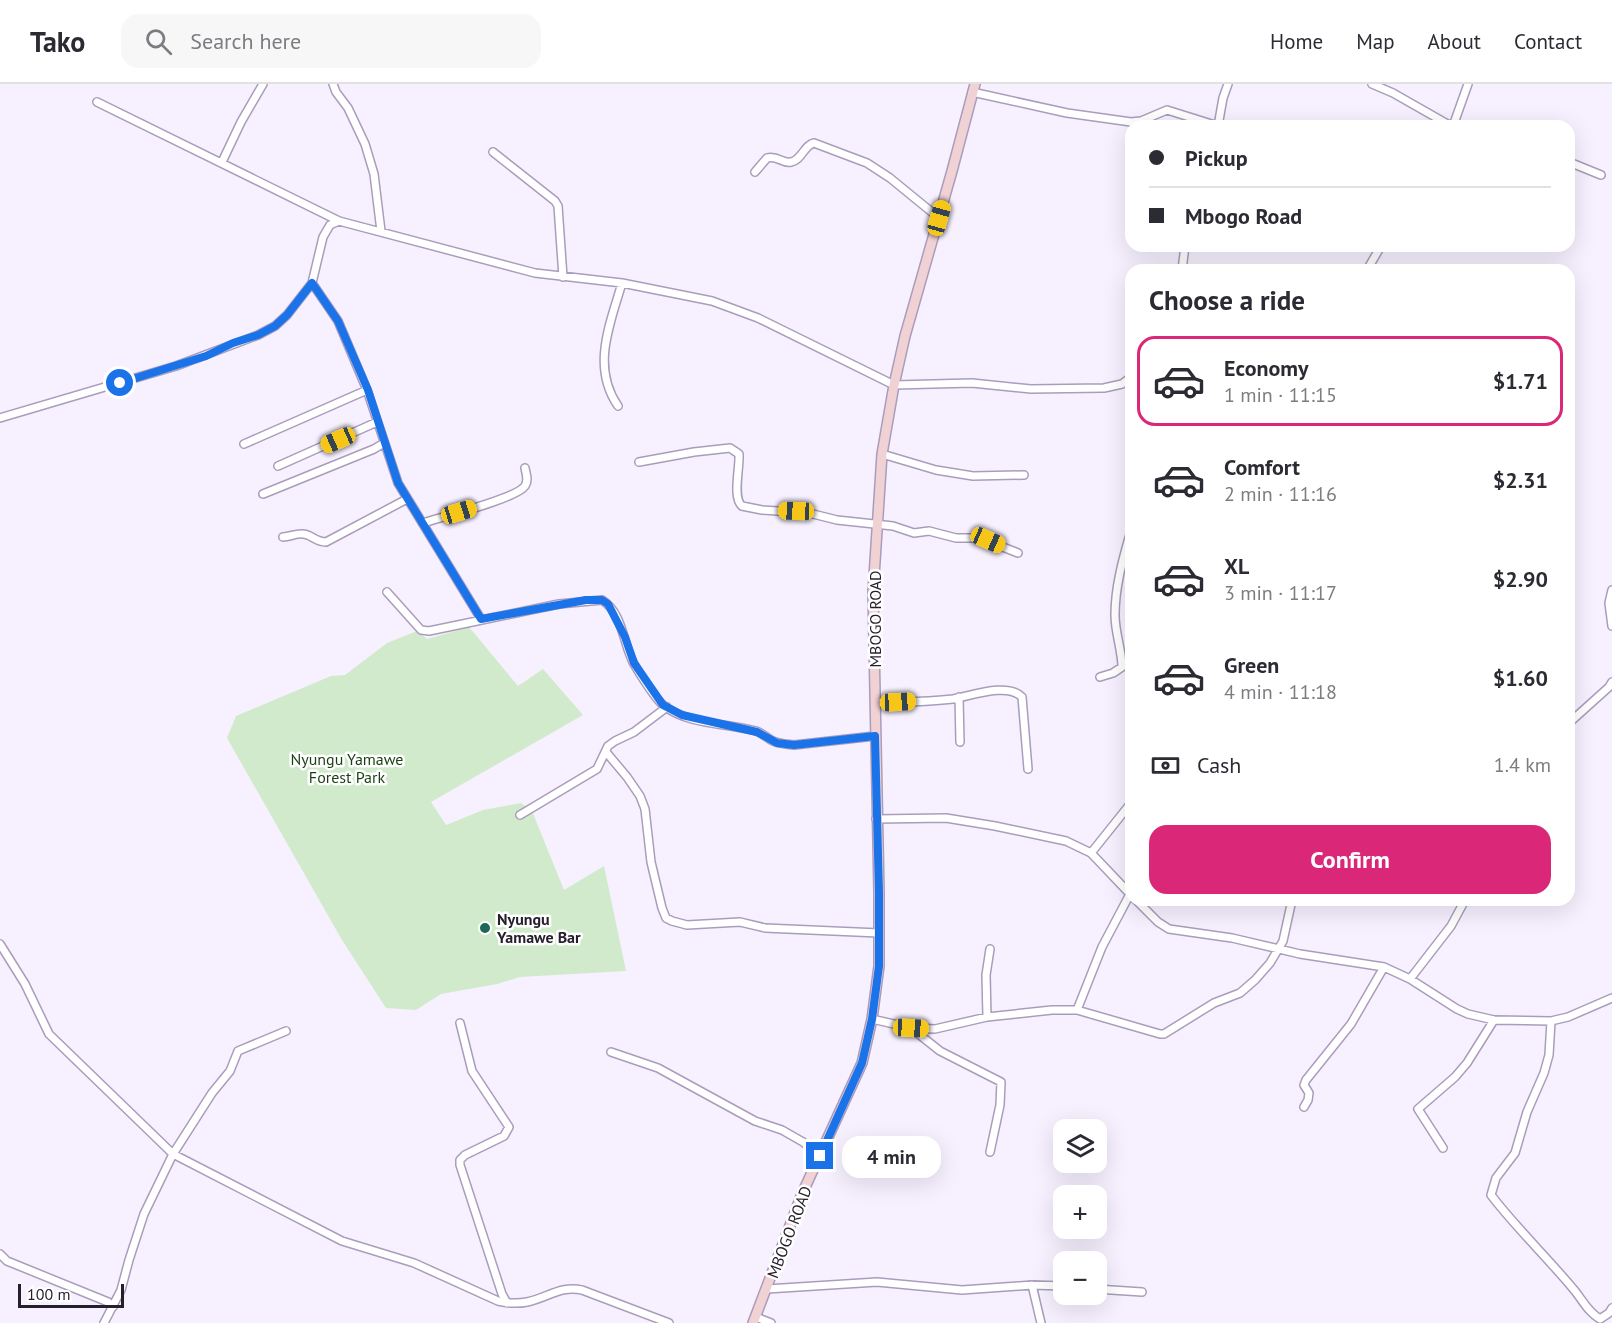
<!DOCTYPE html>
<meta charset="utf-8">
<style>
body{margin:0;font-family:"PT Sans",sans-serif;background:#f7f7f7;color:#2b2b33;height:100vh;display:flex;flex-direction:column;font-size:22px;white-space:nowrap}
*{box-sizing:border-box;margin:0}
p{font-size:20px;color:#7c7c81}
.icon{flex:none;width:33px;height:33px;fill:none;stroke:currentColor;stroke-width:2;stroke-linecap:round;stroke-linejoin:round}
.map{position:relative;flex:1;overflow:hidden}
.side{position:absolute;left:1125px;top:180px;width:450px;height:642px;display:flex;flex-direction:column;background:#fff;border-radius:18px;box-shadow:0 6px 24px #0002}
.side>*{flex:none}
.top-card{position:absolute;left:1125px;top:36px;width:450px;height:132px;border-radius:18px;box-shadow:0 6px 24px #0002;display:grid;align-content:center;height:132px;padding:0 24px;background:#fff}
.buttons{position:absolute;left:1053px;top:1035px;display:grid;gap:12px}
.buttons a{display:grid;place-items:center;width:54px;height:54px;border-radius:12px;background:#fff;box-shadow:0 6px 24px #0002;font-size:30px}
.scale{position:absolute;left:18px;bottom:15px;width:106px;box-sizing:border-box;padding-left:6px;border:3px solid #241f2b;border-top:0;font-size:16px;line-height:21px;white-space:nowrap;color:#241f2b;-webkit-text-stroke:4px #fff;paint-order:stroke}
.end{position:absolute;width:27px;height:27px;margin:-14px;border:8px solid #1a73e8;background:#fff;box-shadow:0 0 0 3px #fff}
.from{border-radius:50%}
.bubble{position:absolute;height:42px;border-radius:18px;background:#fff;box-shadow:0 6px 24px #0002;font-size:20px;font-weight:600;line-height:42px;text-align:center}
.car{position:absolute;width:18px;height:36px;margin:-18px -9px;border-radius:8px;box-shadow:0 0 4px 2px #0007;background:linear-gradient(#f5c518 24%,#345 0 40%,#f5c518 0 76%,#345 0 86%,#f5c518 0)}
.top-card b{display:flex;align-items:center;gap:21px;height:57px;font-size:22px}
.top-card b+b{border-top:2px solid #e1e1e2}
.top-card i{width:15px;height:15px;background:#2b2b33}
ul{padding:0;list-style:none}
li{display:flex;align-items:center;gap:18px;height:90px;margin:0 12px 9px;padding:0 12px;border:3px solid transparent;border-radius:18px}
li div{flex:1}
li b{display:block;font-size:22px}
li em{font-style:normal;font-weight:600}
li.selected{border-color:#db2777}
li>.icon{width:54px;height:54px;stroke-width:1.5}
h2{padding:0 24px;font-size:27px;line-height:72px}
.pay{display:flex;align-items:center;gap:15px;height:66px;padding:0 24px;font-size:22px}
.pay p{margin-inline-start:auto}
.primary-button{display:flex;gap:12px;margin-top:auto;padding:12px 24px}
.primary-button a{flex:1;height:69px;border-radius:18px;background:#db2777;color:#fff;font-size:24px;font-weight:600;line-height:69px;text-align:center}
header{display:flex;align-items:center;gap:36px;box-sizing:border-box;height:84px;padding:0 30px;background:#fff;border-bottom:2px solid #e1e1e2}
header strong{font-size:28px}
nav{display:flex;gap:33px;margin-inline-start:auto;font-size:21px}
.search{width:420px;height:54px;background:#f7f7f7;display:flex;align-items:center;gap:15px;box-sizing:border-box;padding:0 21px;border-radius:18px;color:#7c7c81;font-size:22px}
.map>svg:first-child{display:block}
</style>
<header>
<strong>Tako</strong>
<div class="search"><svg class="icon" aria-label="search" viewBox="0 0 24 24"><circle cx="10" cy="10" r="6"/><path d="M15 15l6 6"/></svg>Search here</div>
<nav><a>Home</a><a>Map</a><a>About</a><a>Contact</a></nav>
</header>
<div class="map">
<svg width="1612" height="1239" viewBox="0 0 1612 1239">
<rect width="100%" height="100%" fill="#f7f1ff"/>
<!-- green -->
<path fill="#d1eacc" d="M 469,543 L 518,602 L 543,585 L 583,631 L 431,718 L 446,741 L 483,726 L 521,719 L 532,727 L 564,806 L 604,782 L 626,887 L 520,893 L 497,900 L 441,910 L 416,926 L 386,924 L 342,856 L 227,654 L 236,632 L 331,592 L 345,591 L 387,559 L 417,547 L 427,555 Z"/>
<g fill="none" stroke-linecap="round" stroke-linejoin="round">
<!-- street casing -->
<g stroke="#aa9cbc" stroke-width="10">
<path id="street" d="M 333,0 L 336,8 L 348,24 L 365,60 L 374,90 L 381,147
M 1372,0 L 1393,9 L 1451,42
M 972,8 L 1067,29 L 1131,38 L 1141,37 L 1167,26 L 1218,42
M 97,18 L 339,137
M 1218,42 L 1223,14 L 1228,0
M 1453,42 L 1468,0
M 493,68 L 555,117 L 558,122 L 563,193
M 222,78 L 241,38 L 263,0
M 1569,78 L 1601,91
M 755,88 L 767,74 C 778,71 782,80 791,78 C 802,76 804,61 814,59 L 867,79 L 890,94 L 939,134
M 1182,186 L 1185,162
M 1367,186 L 1381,162
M 312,199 L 338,237 L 367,306 L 398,399 L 481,535
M 618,322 C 591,283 610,240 622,199
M 0,334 L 176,282 L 258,251 L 275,242 L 287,231 L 312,199 L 323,153 L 330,141 L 339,137 L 535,189 L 622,199 L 712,217 L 758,234 L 894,301 L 972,299 L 1031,305 L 1104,304 L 1122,300 L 1131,293
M 244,360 L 367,306
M 882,370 L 936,386 L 973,392 L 1024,391
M 639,378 L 694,368 L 730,364 L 739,370 C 740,384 732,414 742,422 L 762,426 L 809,429 L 837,436 L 893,442 L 914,449 L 929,447 L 956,454 L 980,454 L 1018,469
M 278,382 L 377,338
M 263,410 L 374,365 L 384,359
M 423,439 C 441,433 516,415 525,402 C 529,396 526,390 525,384
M 283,453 C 290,453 296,449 303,450 C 311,450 315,458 326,458 L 407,415
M 1612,506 L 1609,519 L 1612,542
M 387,508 L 421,546 L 429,547 L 559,520 L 602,516 C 623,529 623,560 634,580 C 640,590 655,614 663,621 C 688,641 726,639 756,647 C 762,649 766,653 771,656 C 778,660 786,660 794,661 L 875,652
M 1100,593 L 1113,589 L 1122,583 C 1122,566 1115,549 1115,531 C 1115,503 1123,474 1131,447
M 959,613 L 960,658
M 876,619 C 901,618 927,618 953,615 C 971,612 1007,598 1022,613 L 1028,685
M 1569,639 L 1609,603 L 1612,598
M 606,668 L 627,693 L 640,712 L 645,725 L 651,778 L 662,824 L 666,834 L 672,837 L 687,841 L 740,838 L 765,844 L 879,849
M 520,731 L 597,685 L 608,662 L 615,657 L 634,648 L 667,623
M 876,735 L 946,734 L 995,742 L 1066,757 L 1091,769 L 1131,811
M 1091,769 L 1131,719
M 1136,816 L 1158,838 L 1169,845 L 1232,854 L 1300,870 L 1384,883 L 1410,895 L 1457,925 L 1468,930 L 1494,936 L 1551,937 L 1568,933 L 1612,914
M 0,860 L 25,900 L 49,950 L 173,1070 L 342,1157 L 414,1179 L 498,1217 C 507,1219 517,1220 527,1218 C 547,1214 561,1201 582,1206 L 669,1239
M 1410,895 L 1451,842 L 1465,816
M 1077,926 L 1102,863 L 1130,810
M 987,933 L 986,891 L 990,865
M 872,935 L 911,944 L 935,945 L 987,933 L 1052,926 L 1077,926 L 1160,950 L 1164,950 L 1214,919 L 1240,909 L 1255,896 L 1270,879 L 1283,857 L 1292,816
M 1551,937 L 1549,971 L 1544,989 L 1527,1028 L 1515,1069 L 1496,1094 L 1491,1111 C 1517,1145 1548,1174 1575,1207 C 1583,1217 1588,1228 1600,1235 L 1609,1229 L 1612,1224
M 460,939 L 472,987 L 509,1043 L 504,1052 L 465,1071 L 460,1076 L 460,1081 L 502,1210 L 507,1219
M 911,944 L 940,967 L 1001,998 L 1000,1021 L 990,1068
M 611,968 L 658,984 L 755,1037 L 782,1046 L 803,1058 L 820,1072
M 1304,1023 L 1308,1016 L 1309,1009 L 1304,1001 L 1306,996 L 1351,940 L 1384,883
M 1443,1064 L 1418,1025 L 1455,993 L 1467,979 L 1494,936
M 0,1170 L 7,1177 L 108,1218 L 113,1223
M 1032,1201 L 1041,1239
M 767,1205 L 877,1198 L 962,1206 L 1032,1201 L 1064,1202
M 1096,1205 L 1142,1208
M 756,1233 L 771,1239
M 104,1239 L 121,1206 L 129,1176 L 144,1130 L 158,1101 L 173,1070 L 212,1009 L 230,987 L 238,967 L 286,947"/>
</g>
<!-- secondary casing -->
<g stroke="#aa9cbc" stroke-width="12">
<path id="secondary" d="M 753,1239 L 802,1110 L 862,979 L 872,935 L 879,882 L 879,809 L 873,508 L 882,370 L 894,301 L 905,252 L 952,87 L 975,0"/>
</g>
<!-- street -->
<use href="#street" stroke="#fff" stroke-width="7"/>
<!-- secondary -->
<use href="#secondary" stroke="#f1d2d4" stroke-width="9"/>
</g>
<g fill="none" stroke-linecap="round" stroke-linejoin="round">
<!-- route -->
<path stroke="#1a73e8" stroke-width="8" d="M 120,299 L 206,272 L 233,259 L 258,251 L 275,242 L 287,231 L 312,199 L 338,237 L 368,306 L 398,399 L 481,535 L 586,516 L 602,516 L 608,520 L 625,553 L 634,579 L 663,621 L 682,631 L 757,648 L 777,659 L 794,661 L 875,652 L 879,809 L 879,882 L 872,935 L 862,979 L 820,1072"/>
</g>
<!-- markers -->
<circle fill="#1f6659" stroke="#fff" stroke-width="2" cx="485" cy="844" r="6"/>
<g text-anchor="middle" stroke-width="5" stroke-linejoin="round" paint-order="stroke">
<!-- street labels -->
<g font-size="16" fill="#241f2b" stroke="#fff">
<text transform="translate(875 535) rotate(-90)" y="6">MBOGO ROAD</text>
<text transform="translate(789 1148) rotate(-69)" y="6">MBOGO ROAD</text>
</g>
<!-- park labels -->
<g font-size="16" fill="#1b3f14" stroke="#fff">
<text x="347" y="681">Nyungu Yamawe<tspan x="347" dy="18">Forest Park</tspan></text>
</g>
<!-- poi labels -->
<g font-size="16" font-weight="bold" fill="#241f2b" stroke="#fff" text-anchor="start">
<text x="497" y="841">Nyungu<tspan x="497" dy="18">Yamawe Bar</tspan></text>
</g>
</g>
</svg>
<div class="buttons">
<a><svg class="icon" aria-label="layers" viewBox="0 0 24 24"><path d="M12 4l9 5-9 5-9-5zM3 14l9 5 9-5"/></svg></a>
<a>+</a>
<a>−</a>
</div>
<div class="scale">100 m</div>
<i class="end from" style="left:120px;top:299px"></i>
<i class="end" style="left:820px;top:1072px"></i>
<div class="bubble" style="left:842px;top:1052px;width:99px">4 min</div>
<i class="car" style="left:939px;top:134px;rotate:16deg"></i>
<i class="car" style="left:338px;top:356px;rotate:246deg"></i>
<i class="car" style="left:796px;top:427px;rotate:272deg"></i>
<i class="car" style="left:459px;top:428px;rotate:73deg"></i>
<i class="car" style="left:988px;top:456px;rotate:114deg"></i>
<i class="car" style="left:898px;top:618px;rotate:87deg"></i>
<i class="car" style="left:911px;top:944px;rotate:93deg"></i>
<div class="top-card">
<b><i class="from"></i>Pickup</b>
<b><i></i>Mbogo Road</b>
</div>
<section class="side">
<h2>Choose a ride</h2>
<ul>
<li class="selected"><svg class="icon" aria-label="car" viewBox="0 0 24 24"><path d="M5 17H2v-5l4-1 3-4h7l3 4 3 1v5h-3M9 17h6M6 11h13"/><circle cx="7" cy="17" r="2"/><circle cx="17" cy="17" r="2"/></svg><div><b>Economy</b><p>1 min · 11:15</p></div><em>$1.71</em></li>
<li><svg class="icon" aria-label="car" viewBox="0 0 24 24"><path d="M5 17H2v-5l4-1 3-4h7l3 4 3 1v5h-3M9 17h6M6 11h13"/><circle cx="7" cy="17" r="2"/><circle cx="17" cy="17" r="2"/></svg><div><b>Comfort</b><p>2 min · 11:16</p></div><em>$2.31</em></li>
<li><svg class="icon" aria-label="car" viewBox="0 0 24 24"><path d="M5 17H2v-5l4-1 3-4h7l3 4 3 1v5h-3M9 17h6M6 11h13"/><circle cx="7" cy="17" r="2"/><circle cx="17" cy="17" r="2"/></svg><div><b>XL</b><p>3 min · 11:17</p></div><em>$2.90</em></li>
<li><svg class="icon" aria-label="car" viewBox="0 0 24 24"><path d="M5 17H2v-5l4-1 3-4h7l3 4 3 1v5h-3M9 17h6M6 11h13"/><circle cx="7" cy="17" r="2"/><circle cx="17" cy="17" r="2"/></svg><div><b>Green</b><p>4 min · 11:18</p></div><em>$1.60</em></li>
</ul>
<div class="pay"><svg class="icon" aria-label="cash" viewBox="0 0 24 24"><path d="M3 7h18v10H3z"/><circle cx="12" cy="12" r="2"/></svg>Cash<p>1.4 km</p></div>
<div class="primary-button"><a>Confirm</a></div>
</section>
</div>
